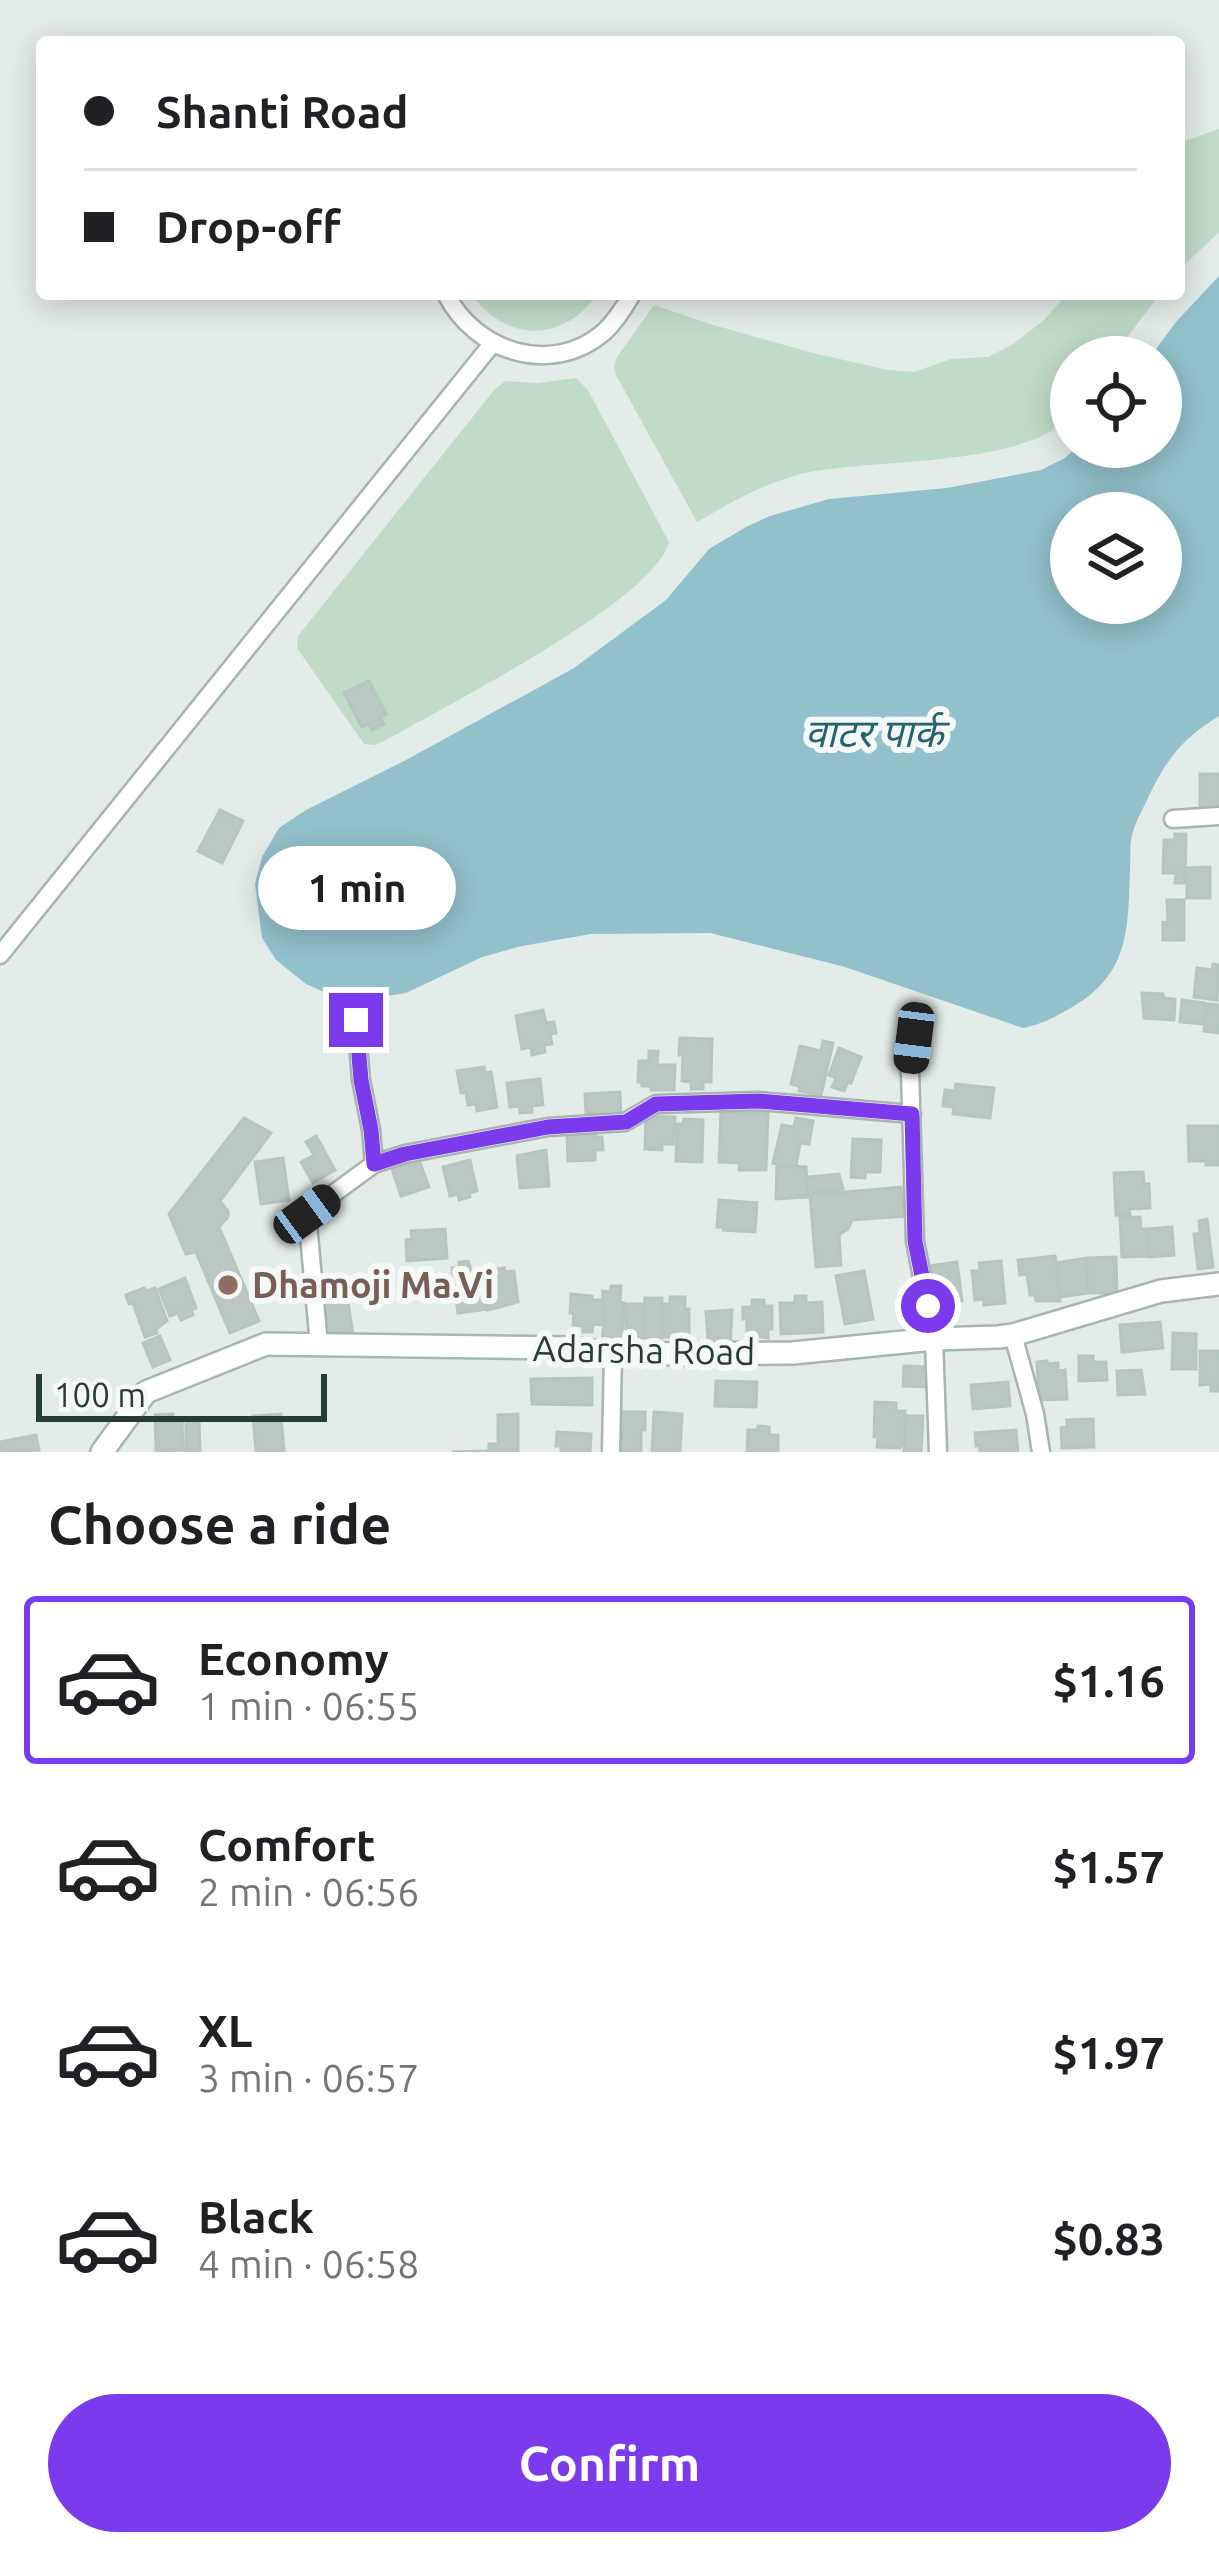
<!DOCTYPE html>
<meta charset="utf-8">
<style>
body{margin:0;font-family:Ubuntu,"Noto Sans Devanagari",sans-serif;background:#f2f2f2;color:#202124;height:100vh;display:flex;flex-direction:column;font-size:45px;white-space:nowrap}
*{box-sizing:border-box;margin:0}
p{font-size:39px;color:#757577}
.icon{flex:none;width:66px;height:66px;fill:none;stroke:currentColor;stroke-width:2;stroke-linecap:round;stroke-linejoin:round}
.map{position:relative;height:1452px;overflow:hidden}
.side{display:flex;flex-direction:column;background:#fff;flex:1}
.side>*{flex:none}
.banner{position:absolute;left:36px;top:36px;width:1149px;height:264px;border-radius:12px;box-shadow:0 6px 30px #0003;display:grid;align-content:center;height:264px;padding:0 48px;background:#fff}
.fabs{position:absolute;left:1050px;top:336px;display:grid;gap:24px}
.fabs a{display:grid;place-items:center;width:132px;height:132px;border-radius:50%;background:#fff;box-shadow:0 6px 30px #0003;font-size:60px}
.scale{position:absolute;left:36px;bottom:30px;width:291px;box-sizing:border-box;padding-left:12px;border:6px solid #253c37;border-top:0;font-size:33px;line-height:42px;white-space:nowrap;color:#253c37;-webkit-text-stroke:9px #f4f9f7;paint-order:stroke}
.end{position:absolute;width:54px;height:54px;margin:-27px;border:15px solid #7c3aed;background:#fff;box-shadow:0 0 0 6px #fff}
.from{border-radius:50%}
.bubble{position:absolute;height:84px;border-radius:42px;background:#fff;box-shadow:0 6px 30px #0003;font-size:39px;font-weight:700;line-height:84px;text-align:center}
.car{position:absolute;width:36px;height:72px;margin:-36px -18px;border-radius:15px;box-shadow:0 0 9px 3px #0007;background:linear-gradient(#222 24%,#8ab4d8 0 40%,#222 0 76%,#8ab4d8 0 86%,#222 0)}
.banner b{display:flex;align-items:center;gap:42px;height:114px;font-size:45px}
.banner b+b{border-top:3px solid #e0e0e0}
.banner i{width:30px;height:30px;background:#202124}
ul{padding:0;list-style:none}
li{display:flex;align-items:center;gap:36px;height:168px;margin:0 24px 18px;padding:0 24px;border:6px solid transparent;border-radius:12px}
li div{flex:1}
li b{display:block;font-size:45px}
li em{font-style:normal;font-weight:700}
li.selected{border-color:#7c3aed}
li>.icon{width:108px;height:108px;stroke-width:1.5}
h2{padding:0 48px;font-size:54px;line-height:144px}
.action{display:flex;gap:24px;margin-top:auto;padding:24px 48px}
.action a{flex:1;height:138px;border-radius:72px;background:#7c3aed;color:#fff;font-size:48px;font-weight:700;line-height:138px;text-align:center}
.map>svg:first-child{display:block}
</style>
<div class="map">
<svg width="1219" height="1452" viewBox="0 0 1219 1452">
<rect width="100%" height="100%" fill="#e4ece9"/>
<!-- green -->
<path fill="#c0dbc8" d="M 1219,129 L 1219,232 L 1179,270 L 1179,143 Z
M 471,294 L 598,294 C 562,343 507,343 471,294 Z
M 1067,294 L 1160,294 L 1112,357 L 1071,357 L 1071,414 C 1028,470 863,457 797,475 C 761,485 728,504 697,522 L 616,375 L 614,366 L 617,357 L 654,305 L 710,324 L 813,353 L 888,370 L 914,372 L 951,359 L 988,357 L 1013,344 L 1044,320 Z
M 576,378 L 588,390 L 669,542 C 655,599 455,701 399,733 L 376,745 L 364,744 L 297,648 L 298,636 L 495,389 L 505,381 L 538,383 Z"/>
<!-- water -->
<path fill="#92c0cb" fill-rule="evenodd" d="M 1219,276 L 1219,716 C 1182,739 1167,758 1148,798 C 1143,809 1136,820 1133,832 C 1129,843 1131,857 1130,869 C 1128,927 1130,973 1074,1006 C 1057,1016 1043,1024 1023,1028 L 845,967 L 710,933 L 591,934 L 522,946 L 482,957 L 406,993 L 375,998 L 333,996 L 306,984 L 276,960 L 262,938 L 255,884 L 262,857 L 279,828 L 306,810 L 406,760 L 574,668 L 666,600 L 709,549 L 746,527 L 770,516 L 829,499 L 947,488 L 1041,470 L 1065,458 L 1077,447 L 1161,447 L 1161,357 L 1150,357 L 1176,322 ZM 1071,513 L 1161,513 L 1161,603 L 1071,603 Z"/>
<!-- building -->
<path fill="#bac7c2" stroke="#b7c5c0" stroke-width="3" d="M 369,681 L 386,714 L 380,717 L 384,724 L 372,730 L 369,724 L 362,727 L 344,693 Z
M 1200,774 L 1219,774 L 1219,812 L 1200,813 Z
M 220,810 L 243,821 L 222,863 L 198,851 Z
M 1175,834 L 1186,834 L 1185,883 L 1175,883 L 1176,873 L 1163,873 L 1164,840 L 1175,840 Z
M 1210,867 L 1210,898 L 1187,898 L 1187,868 Z
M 1167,900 L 1184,900 L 1184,940 L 1163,940 L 1163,922 L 1168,923 Z
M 1213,964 L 1219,965 L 1217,1000 L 1194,997 L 1197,968 L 1212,970 Z
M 1142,993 L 1163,994 L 1163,998 L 1175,999 L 1174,1020 L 1144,1018 Z
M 1182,1000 L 1205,1003 L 1203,1024 L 1180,1022 Z
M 1208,1004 L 1219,1005 L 1219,1033 L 1204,1031 Z
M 543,1010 L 546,1023 L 554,1022 L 556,1033 L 550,1034 L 552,1044 L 544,1045 L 545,1052 L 532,1055 L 531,1047 L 522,1049 L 516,1016 Z
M 680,1038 L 712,1039 L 711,1082 L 703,1082 L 703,1089 L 691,1089 L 691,1082 L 682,1081 L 683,1055 L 679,1055 Z
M 823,1041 L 833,1043 L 821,1095 L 799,1091 L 800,1086 L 791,1084 L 800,1046 L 821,1051 Z
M 839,1048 L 861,1057 L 851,1083 L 848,1082 L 844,1091 L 832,1087 L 836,1078 L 829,1075 Z
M 649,1051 L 658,1051 L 657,1065 L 675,1065 L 674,1090 L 651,1090 L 651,1086 L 642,1086 L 642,1082 L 638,1082 L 639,1061 L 649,1061 Z
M 484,1067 L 485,1073 L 491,1072 L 497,1107 L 477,1111 L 476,1104 L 468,1105 L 466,1093 L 461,1093 L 457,1071 Z
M 540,1079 L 543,1105 L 532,1106 L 532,1112 L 520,1113 L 519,1106 L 510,1107 L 507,1083 Z
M 956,1084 L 994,1088 L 990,1118 L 953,1114 L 954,1107 L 943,1106 L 945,1090 L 955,1091 Z
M 620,1092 L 621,1119 L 591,1120 L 590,1112 L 586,1113 L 585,1094 Z
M 721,1112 L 768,1113 L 766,1170 L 739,1170 L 739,1163 L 719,1162 Z
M 646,1116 L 675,1117 L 673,1144 L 662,1144 L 662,1150 L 645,1149 Z
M 244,1118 L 271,1133 L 220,1201 L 228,1211 L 228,1217 L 219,1227 L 259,1321 L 230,1333 L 196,1252 L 186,1254 L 169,1214 Z
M 796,1118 L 813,1121 L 809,1144 L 800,1143 L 796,1167 L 773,1163 L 782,1125 L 794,1127 Z
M 684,1119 L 703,1120 L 702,1162 L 676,1161 L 677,1124 L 683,1124 Z
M 1188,1126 L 1219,1126 L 1219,1165 L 1206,1165 L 1206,1161 L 1189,1161 Z
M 595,1133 L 595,1137 L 602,1137 L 603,1150 L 595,1150 L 595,1160 L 568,1161 L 567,1135 Z
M 316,1136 L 335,1170 L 313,1183 L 301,1162 L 314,1155 L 306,1142 Z
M 853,1139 L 881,1140 L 880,1172 L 866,1172 L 865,1178 L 851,1177 Z
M 546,1150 L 549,1186 L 520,1188 L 517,1156 Z
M 418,1157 L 429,1187 L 401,1196 L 391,1166 Z
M 283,1158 L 289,1200 L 261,1204 L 255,1162 Z
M 470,1160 L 477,1191 L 469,1193 L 470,1197 L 459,1200 L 458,1194 L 450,1196 L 443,1167 Z
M 777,1165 L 806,1167 L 808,1197 L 776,1199 Z
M 1143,1172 L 1144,1184 L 1149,1184 L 1150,1208 L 1129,1209 L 1130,1215 L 1116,1215 L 1114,1173 Z
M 839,1174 L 843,1189 L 808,1193 L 807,1177 Z
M 901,1187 L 904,1216 L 852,1220 L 848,1229 L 839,1235 L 841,1265 L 816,1267 L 810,1195 Z
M 719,1200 L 757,1203 L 755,1232 L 723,1230 L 723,1227 L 717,1227 Z
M 1140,1217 L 1141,1229 L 1147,1229 L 1149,1256 L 1122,1257 L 1120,1218 Z
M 1207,1219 L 1213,1267 L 1198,1269 L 1194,1234 L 1200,1233 L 1199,1221 Z
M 1172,1227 L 1174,1255 L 1149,1257 L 1147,1229 Z
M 445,1229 L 447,1258 L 407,1261 L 406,1240 L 412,1239 L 411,1231 Z
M 1055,1256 L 1060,1301 L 1036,1301 L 1035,1295 L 1030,1295 L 1027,1274 L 1020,1275 L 1018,1260 Z
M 1116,1257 L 1117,1293 L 1088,1293 L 1087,1258 Z
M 1087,1258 L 1088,1293 L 1060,1297 L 1056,1263 Z
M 468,1261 L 474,1278 L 484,1276 L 488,1309 L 458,1313 L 452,1268 L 459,1267 L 459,1262 Z
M 1001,1261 L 1005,1303 L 984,1305 L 984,1299 L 975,1300 L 972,1271 L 980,1271 L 979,1263 Z
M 957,1262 L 962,1301 L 955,1302 L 956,1310 L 944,1311 L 944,1305 L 935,1307 L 929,1266 Z
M 504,1268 L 505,1272 L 514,1271 L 518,1302 L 488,1310 L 483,1271 Z
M 864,1271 L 873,1319 L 845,1324 L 836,1276 Z
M 185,1278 L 196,1308 L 191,1310 L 193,1315 L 181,1320 L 178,1313 L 170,1316 L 159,1289 Z
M 611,1286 L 621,1286 L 620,1302 L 624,1303 L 622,1338 L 615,1338 L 615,1346 L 602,1345 L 605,1306 L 602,1306 L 603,1291 L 610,1292 Z
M 144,1288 L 146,1291 L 155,1288 L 167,1321 L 156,1329 L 157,1333 L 145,1337 L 133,1303 L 129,1304 L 126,1295 Z
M 571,1294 L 592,1296 L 592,1300 L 602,1300 L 602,1306 L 605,1306 L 604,1325 L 593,1324 L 592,1332 L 583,1332 L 583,1326 L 573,1325 L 574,1313 L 570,1313 Z
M 795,1296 L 806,1296 L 806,1303 L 822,1302 L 823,1332 L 781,1334 L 780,1303 L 795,1303 Z
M 670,1297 L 685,1297 L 685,1309 L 689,1309 L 689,1337 L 664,1337 L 664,1304 L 670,1304 Z
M 645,1298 L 662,1298 L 662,1338 L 643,1338 Z
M 752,1300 L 764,1300 L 764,1306 L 772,1306 L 772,1329 L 768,1329 L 768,1338 L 747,1335 L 747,1318 L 743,1319 L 743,1307 L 752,1307 Z
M 348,1302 L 354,1341 L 320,1339 L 321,1304 Z
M 626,1304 L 645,1304 L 643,1338 L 626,1338 Z
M 732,1310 L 730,1349 L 720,1350 L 720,1338 L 708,1339 L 706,1312 Z
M 1160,1322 L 1163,1348 L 1122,1352 L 1120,1325 Z
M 1173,1333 L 1196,1334 L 1196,1369 L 1172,1369 Z
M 160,1336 L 170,1360 L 153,1367 L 143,1343 Z
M 1200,1351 L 1219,1351 L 1219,1391 L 1211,1391 L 1211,1384 L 1200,1385 Z
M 1079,1356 L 1093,1356 L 1093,1362 L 1106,1362 L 1107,1380 L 1079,1381 Z
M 1047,1361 L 1047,1364 L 1058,1363 L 1058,1371 L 1065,1370 L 1067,1399 L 1039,1400 L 1037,1362 Z
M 904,1366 L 928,1367 L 928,1387 L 903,1386 Z
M 1141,1370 L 1145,1394 L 1118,1395 L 1117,1371 Z
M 592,1378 L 592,1405 L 532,1404 L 531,1379 Z
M 716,1381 L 757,1382 L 756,1407 L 715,1406 Z
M 1008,1382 L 1010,1406 L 973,1409 L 971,1385 Z
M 875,1402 L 896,1403 L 896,1411 L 905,1411 L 904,1446 L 900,1445 L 900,1448 L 877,1447 L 878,1437 L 874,1437 Z
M 616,1412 L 645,1412 L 645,1430 L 641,1430 L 641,1452 L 616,1451 Z
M 654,1412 L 682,1414 L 680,1452 L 652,1452 Z
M 173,1414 L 174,1420 L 182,1420 L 183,1450 L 156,1451 L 155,1415 Z
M 281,1414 L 284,1451 L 256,1452 L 253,1416 Z
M 518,1414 L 518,1452 L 452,1452 L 489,1451 L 489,1444 L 498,1444 L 498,1415 Z
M 905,1416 L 923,1416 L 921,1452 L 904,1452 Z
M 186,1418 L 199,1418 L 200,1452 L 186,1452 Z
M 1093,1419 L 1094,1447 L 1062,1448 L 1061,1428 L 1067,1427 L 1067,1420 Z
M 758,1426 L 769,1427 L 769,1435 L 778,1435 L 778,1452 L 747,1452 L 748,1430 L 757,1430 Z
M 1016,1430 L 1018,1452 L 980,1452 L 980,1446 L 976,1446 L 975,1433 Z
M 557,1432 L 591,1434 L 590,1452 L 561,1452 L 561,1446 L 556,1446 Z
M 36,1435 L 39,1450 L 0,1452 L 0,1442 Z"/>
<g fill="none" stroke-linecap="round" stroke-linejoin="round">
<!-- minor casing -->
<g stroke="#a7b4b0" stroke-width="21">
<path id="minor" d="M 446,294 C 475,352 552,377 604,332 C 616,321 624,308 632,294
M 1173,819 L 1219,816
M 0,955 L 492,344
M 923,1020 L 914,1038 L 910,1071 L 915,1241 L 934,1339 L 938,1452
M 374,1164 L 405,1154 L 548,1127 L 625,1122 L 656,1104 L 758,1101 L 912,1114
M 1013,1335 L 1035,1414 L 1041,1452
M 319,1345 L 307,1213 L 374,1164 L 371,1130 L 361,1080 L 356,1020
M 611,1452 L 613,1354"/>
</g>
<!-- secondary casing -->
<g stroke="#a4b7b1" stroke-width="26">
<path id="secondary" d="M 102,1452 L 146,1392 L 266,1344 L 571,1348 L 613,1354 L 793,1353 L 934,1339 L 998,1337 L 1013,1335 L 1161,1291 L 1219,1284"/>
</g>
<!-- minor -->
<use href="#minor" stroke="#fff" stroke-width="16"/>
<!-- secondary -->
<use href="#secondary" stroke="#fff" stroke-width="21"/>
</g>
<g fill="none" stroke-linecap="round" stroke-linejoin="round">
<!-- route -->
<path stroke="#7c3aed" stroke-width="15" d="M 356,1020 L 361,1080 L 371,1130 L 374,1164 L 405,1154 L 548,1127 L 626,1122 L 656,1104 L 758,1101 L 912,1114 L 915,1241 L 928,1306"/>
</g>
<!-- markers -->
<circle fill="#8d6e63" stroke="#f4f9f7" stroke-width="4.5" cx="228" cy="1285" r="12"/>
<g text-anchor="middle" stroke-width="12" stroke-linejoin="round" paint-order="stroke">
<!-- education labels -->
<g font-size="36" font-weight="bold" fill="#785e54" stroke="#f4f9f7" text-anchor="start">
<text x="252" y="1298">Dhamoji Ma.Vi</text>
</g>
<!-- street labels -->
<g font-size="36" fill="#253c37" stroke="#f4f9f7">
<text transform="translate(644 1350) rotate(1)" y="13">Adarsha Road</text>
</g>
<!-- water labels -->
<g font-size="39" font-style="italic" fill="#256272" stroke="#f4f9f7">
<text x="874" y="747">वाटर पार्क</text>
</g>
</g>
</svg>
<div class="fabs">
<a><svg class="icon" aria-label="locate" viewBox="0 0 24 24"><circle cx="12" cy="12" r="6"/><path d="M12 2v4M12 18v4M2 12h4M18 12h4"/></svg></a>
<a><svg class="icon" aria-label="layers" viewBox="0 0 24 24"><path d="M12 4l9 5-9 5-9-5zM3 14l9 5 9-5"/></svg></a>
</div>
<div class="scale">100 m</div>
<i class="end from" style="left:928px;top:1306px"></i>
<i class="end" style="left:356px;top:1020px"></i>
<div class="bubble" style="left:258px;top:846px;width:198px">1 min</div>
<i class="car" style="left:914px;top:1038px;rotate:187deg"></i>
<i class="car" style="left:307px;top:1214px;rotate:54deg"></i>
<div class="banner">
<b><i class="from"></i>Shanti Road</b>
<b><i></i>Drop-off</b>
</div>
</div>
<section class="side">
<h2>Choose a ride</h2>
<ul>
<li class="selected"><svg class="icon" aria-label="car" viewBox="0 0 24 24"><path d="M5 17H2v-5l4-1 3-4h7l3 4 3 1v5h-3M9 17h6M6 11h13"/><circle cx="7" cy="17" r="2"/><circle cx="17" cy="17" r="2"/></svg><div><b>Economy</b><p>1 min · 06:55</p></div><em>$1.16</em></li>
<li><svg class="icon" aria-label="car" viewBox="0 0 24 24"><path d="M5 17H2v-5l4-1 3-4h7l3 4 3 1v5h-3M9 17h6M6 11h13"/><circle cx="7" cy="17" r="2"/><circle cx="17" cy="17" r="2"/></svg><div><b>Comfort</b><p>2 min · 06:56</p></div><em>$1.57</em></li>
<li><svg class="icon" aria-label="car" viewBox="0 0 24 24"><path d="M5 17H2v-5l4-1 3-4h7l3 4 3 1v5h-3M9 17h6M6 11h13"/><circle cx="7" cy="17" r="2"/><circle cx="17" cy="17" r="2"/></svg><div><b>XL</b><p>3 min · 06:57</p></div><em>$1.97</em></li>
<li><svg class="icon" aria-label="car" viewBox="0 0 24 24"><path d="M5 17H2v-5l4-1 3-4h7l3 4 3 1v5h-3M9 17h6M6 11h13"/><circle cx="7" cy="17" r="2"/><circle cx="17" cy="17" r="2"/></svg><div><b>Black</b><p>4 min · 06:58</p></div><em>$0.83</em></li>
</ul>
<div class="action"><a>Confirm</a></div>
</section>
